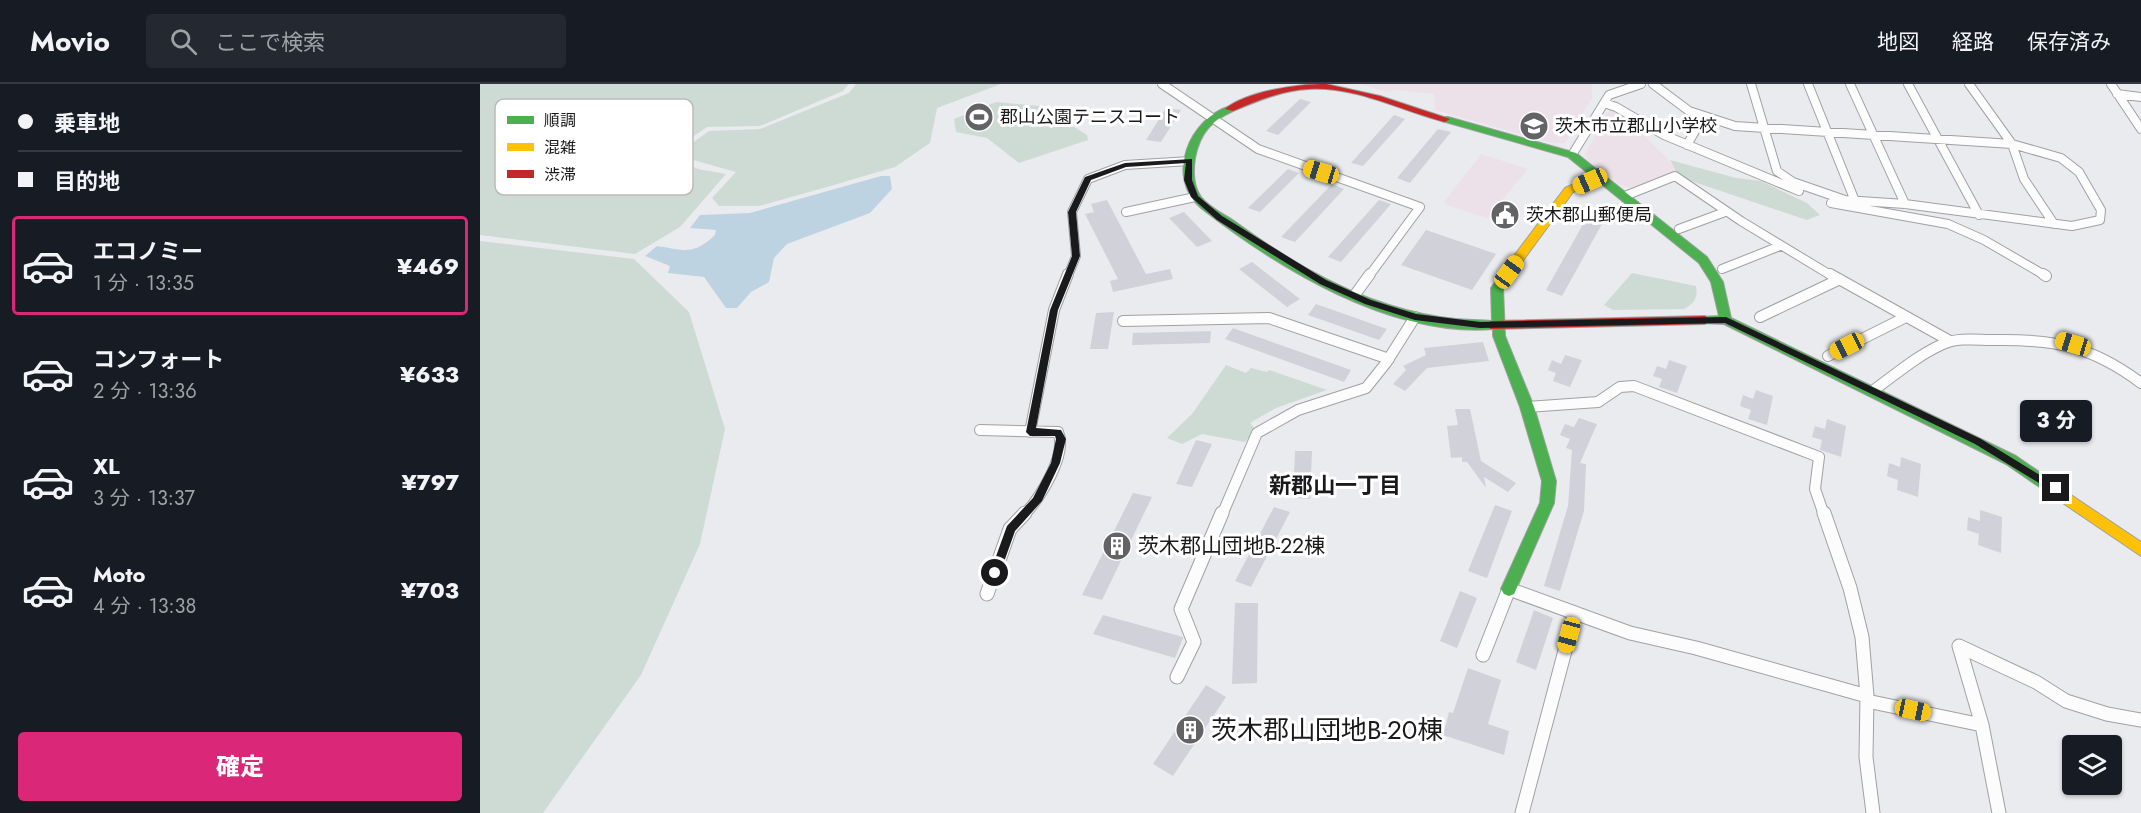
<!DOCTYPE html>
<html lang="ja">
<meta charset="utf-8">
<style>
body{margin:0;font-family:Jost,"Noto Sans JP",sans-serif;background:#242831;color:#f1f3f6;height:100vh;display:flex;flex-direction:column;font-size:22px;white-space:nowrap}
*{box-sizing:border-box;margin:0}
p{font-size:20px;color:#9ea1a6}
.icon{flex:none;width:33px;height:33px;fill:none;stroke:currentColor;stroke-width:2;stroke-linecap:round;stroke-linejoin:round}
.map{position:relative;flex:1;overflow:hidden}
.drawer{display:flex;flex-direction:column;background:#171b24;width:480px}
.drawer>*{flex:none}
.top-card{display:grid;align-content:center;height:132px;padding:0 18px;background:#171b24}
.controls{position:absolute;left:1582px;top:651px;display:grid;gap:12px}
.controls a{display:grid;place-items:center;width:60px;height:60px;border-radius:6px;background:#171b24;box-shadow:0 2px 4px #0004;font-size:30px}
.end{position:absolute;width:27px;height:27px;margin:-14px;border:8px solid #1a1a1c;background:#fff;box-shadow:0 0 0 3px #fff}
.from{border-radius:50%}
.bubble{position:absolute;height:42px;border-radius:6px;background:#171b24;box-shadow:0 2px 4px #0004;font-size:20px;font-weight:800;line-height:42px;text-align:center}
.car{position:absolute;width:18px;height:36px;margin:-18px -9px;border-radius:8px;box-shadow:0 0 4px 2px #0007;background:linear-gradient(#f5c518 24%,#345 0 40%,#f5c518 0 76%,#345 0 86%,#f5c518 0)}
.top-card b{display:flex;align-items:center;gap:21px;height:57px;font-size:22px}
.top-card b+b{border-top:2px solid #363941}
.top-card i{width:15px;height:15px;background:#f1f3f6}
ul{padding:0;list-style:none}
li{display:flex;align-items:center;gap:18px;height:99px;margin:0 12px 9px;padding:0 6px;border:3px solid transparent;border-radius:6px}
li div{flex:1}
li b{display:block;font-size:22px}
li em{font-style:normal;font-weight:800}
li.active{border-color:#db2777}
li>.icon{width:54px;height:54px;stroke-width:1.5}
.action{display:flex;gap:12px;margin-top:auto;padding:12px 18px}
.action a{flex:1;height:69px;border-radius:6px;background:#db2777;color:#fff;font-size:24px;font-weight:800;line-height:69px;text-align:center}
header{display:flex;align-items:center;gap:36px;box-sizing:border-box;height:84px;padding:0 30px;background:#171b24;border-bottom:2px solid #363941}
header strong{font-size:28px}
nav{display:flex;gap:33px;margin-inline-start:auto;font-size:21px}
.search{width:420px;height:54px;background:#242831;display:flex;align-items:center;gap:15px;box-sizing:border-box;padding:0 21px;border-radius:6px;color:#9ea1a6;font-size:22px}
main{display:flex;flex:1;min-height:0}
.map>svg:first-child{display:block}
</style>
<header>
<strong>Movio</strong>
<div class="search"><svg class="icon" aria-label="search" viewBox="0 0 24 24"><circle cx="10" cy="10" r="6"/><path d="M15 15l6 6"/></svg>ここで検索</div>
<nav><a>地図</a><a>経路</a><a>保存済み</a></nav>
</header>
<main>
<section class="drawer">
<div class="top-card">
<b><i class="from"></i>乗車地</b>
<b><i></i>目的地</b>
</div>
<ul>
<li class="active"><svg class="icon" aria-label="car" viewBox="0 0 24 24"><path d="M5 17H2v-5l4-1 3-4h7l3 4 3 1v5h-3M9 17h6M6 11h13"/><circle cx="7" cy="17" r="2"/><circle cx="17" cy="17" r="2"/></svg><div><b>エコノミー</b><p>1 分 · 13:35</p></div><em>¥469</em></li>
<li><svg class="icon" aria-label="car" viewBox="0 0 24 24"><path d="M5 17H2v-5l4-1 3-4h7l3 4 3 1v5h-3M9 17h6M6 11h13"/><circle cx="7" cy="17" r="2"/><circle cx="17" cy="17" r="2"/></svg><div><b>コンフォート</b><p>2 分 · 13:36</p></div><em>¥633</em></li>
<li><svg class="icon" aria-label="car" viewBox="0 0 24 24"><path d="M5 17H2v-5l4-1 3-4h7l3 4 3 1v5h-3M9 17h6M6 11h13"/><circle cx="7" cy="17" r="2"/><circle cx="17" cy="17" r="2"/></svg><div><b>XL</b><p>3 分 · 13:37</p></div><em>¥797</em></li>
<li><svg class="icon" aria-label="car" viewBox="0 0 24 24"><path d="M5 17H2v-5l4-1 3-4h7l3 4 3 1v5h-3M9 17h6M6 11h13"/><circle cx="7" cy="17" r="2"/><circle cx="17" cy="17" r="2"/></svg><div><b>Moto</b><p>4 分 · 13:38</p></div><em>¥703</em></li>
</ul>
<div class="action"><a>確定</a></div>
</section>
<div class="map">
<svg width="1661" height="729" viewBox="0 0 1661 729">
<rect width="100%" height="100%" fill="#eaebee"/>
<!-- education -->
<path fill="#ede1e9" d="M 880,0 L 1112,0 L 1112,14 L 1085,59 L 1072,59 L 955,26 L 954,10 L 914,6 L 907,8 Z
M 1136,24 L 1185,72 L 1198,89 L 1156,106 L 1140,101 L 1109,78 L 1105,70 L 1129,26 Z
M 1001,70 L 1048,85 L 1007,134 L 969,122 L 964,118 Z"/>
<!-- green -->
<path fill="#cedbd4" d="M 0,0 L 369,0 L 363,7 L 280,42 L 227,43 L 186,71 L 218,85 L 246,90 L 200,143 L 155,170 L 0,151 Z
M 376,0 L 521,0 L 457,24 L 450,59 L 415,83 L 354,101 L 279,122 L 239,122 L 232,114 L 256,88 L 195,71 L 229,47 L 280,45 L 369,9 Z
M 516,18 L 560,22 L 607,51 L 608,56 L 539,79 L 507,54 L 476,48 L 474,35 Z
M 1190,76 L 1256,94 L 1281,97 L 1327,119 L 1340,131 L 1327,136 L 1211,97 L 1198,91 Z
M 0,157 L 154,175 L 209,228 L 245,345 L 220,460 L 161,591 L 63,729 L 0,729 Z
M 1152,189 L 1216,202 C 1218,213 1215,219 1204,225 L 1133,226 L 1124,221 Z
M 746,281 L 766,289 L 771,284 L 787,288 L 789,286 L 847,306 L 796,324 L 770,339 L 776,346 L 765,358 L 722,350 L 702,360 L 687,354 L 712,330 Z"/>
<!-- water -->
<path fill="#bed3e1" d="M 401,92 L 410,92 L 412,105 L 390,129 L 307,160 L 294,174 L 289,198 L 271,208 L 257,224 L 246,224 L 224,193 L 188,189 L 190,182 L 165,172 L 177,162 C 204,166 213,172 235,151 L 236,146 L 210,144 L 220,131 L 270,129 Z"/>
<!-- building -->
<path fill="#d1d2d9" d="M 820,15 L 831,18 L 798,51 L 786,47 Z
M 686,24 L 701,26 L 681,58 L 666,56 Z
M 914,31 L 925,35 L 883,82 L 871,79 Z
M 958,45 L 971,48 L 930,99 L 917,94 Z
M 808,85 L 819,89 L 780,128 L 768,124 Z
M 852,100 L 864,105 L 815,158 L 801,153 Z
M 627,116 L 666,190 L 690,185 L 693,195 L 633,208 L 630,197 L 638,195 L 605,130 L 614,128 L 611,120 Z
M 899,116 L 911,120 L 861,178 L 848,173 Z
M 704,128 L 732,157 L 717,163 L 689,134 Z
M 1106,135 L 1122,140 L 1082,212 L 1066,206 Z
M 946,146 L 1016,170 L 992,206 L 921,181 Z
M 772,178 L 820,215 L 807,223 L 759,185 Z
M 836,220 L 907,245 L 899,256 L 828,231 Z
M 634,228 L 628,265 L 610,265 L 616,229 Z
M 753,244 L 871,286 L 864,298 L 745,255 Z
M 731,247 L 730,259 L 652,261 L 653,249 Z
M 1003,258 L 1009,277 L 947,284 L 925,307 L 913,300 L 926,286 L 923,282 L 946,271 L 944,264 Z
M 1085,271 L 1102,276 L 1090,303 L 1073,297 L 1076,289 L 1068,286 L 1072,276 L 1081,280 Z
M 1189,276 L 1207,282 L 1197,309 L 1179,303 L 1182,295 L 1173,292 L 1177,282 L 1186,285 Z
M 1276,306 L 1293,312 L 1287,341 L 1268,335 L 1271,326 L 1260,322 L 1263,311 L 1273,315 Z
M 975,325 L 990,325 L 1001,377 L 1036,399 L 1028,408 L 1004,393 L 1006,404 L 987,378 L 982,378 L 982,373 L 971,374 L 967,342 L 978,341 Z
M 1099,334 L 1117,340 L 1100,379 L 1106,380 L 1104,427 L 1080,507 L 1064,502 L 1088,422 L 1092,366 L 1086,364 L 1090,355 L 1080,351 L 1085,340 L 1094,343 Z
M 1347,335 L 1366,342 L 1361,373 L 1340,366 L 1342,356 L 1332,353 L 1335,342 L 1345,345 Z
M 716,356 L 732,360 L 712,403 L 696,400 Z
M 815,367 L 832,367 L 830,415 L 813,414 Z
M 1421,373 L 1441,380 L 1438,413 L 1417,406 L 1418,396 L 1407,392 L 1409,379 L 1420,383 Z
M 653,409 L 672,413 L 622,516 L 602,511 Z
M 1015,421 L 1032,427 L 1007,494 L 988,487 Z
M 794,423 L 810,428 L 771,503 L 755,497 Z
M 1500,426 L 1522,433 L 1521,469 L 1498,461 L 1499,450 L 1487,446 L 1488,433 L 1500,437 Z
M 980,507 L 997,514 L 977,564 L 960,557 Z
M 755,519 L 778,519 L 777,599 L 752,600 Z
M 1054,526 L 1073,534 L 1056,586 L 1036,578 Z
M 623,531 L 703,553 L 703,554 L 695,574 L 613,550 Z
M 988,584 L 1021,596 L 1008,640 L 1029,647 L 1024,671 L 963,651 L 969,628 L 973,629 Z
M 726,601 L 746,613 L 693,692 L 673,680 Z"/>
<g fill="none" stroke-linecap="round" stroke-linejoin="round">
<!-- street-far2 casing -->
<g stroke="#a0a1a3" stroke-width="10">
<path id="street-far2" d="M 682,0 L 778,65 L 940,123 L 889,192
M 1173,0 L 1209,27 L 1255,42 L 1532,60 L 1544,95 L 1574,140
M 1271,0 L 1297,87 L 1313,98 L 1365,116 L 1425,120 L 1592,142 L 1620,136 L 1621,126 L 1599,88 L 1581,74 L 1532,60 L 1489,0
M 1328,0 L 1375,117
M 1370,0 L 1425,120
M 1428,0 L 1499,131
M 1631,0 L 1661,45
M 1637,10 L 1661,13
M 1124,19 L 1136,23 L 1184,51 L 1319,107
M 1207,61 L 1223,33
M 1092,71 L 1129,11 L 1161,0
M 1145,112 L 1195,92 L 1261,137 L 1352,192
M 1351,119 L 1468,140 L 1504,156 L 1566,192
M 646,128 L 715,113
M 1199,145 L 1245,128
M 1242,185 L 1300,162
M 588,192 L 596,172 L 592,128 L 608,95 L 645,81 L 710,77"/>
</g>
<!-- street-far1 casing -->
<g stroke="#a0a1a3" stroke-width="12">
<path id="street-far1" d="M 1350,190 L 1470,257
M 1563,190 L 1566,192
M 874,212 L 890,190
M 1280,233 L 1358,196
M 643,237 L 789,234 L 909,275
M 1348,272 L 1426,233
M 1394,306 C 1416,290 1438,271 1463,260 C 1479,253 1497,256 1514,256 C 1574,255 1612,262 1661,299
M 1047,323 L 1118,318 L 1140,303 L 1154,302 L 1339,373 L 1335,405 L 1344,431
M 500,346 L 578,348 C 588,371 559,415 544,431
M 550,348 L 574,226 L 588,190
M 742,431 L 777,349 L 818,326 L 886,304 L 906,279 L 935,233"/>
</g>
<!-- street casing -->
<g stroke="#a0a1a3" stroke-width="15">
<path id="street" d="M 1344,429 L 1370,504 L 1382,553 L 1387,612 L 1386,673 L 1393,729
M 507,510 L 530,445 L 545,429
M 1003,571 L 1029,505 L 1150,549 L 1216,564 L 1387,612
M 697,593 L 714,558 L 701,525 L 742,429
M 1387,617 L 1502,641
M 1042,729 L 1095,529
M 1519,729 L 1502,641 L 1479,562 L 1556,598 L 1586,617 L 1627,630 L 1661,636"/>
</g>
<!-- fast casing -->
<g stroke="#a0a1a3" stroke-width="2">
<path id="fast" d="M 750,22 L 753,23 L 753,27 C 731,37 720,49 715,74 C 713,87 713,102 721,113 C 729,123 743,130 754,137 C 802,172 852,203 909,221 C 931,228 954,233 976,235 C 988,236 1000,236 1012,237 L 1011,204 L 1031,176 L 1035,175 L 1041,179 L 1023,204 L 1025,252 L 1054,323 L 1076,397 L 1074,419 L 1034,510 L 1029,512 L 1024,510 L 1021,505 L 1060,419 L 1062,397 L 1040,323 L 1013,252 L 1013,245 C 910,253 798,184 721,124 C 685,93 709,35 750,22 Z
M 962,33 L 968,33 L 1096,69 L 1227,173 L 1243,198 L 1251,234 L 1536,372 L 1584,405 L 1586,409 L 1584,413 L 1574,413 L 1526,380 L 1244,240 L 1221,239 L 1219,236 L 1221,233 L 1239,232 L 1231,198 L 1219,179 L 1088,73 L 962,37 Z"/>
</g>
<!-- slow casing -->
<g stroke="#a0a1a3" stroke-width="2">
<path id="slow" d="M 1119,89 L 1124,92 L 1123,94 L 1093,108 L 1039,182 L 1031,182 L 1031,176 L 1085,104 Z
M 1579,403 L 1661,458 L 1661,472 L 1574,413 L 1572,409 L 1574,405 Z"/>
</g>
<!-- jam casing -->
<g stroke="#a0a1a3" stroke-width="2">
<path id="jam" d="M 846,0 L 900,12 L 970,35 L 965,38 C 922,27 875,2 829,5 C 803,6 777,17 753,27 L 745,25 C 767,7 818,0 846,0 Z
M 1225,232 L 1231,236 L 1225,240 L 1011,245 L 1005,241 L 1011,237 Z"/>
</g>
<!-- street-far2 -->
<use href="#street-far2" stroke="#fcfcfc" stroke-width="8"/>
<!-- street-far1 -->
<use href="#street-far1" stroke="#fcfcfc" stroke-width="10"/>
<!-- street -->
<use href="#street" stroke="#fcfcfc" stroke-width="13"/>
<!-- fast -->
<use href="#fast" fill="#4caf50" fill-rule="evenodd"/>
<!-- slow -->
<use href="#slow" fill="#ffc107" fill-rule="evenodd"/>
<!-- jam -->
<use href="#jam" fill="#c62828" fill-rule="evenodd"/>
</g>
<!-- route -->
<path fill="#1a1a1c" d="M 712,75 L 712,96 L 718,112 L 742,132 L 846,196 L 891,216 L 936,230 L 1000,238 L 1246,233 L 1501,355 L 1581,404 L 1576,408 L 1572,407 L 1495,360 L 1245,239 L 1000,244 L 935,236 L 885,220 L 840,200 L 737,136 L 711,113 L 704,96 L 706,79 L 646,83 L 611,96 L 596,128 L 600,172 L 578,226 L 556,344 L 581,346 L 586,355 L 580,379 L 562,417 L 535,447 L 519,492 L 511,492 L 510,489 L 527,442 L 553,414 L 571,379 L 576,355 L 575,352 L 550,352 L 546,348 L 570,226 L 592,172 L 588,128 L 605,93 L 645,79 Z"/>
<!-- icons -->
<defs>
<g id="stadium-disc" transform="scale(1.5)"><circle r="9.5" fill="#636366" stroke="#fff"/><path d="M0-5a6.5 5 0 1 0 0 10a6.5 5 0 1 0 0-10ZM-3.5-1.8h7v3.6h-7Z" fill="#fff"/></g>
<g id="school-disc" transform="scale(1.5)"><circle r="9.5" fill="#636366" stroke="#fff"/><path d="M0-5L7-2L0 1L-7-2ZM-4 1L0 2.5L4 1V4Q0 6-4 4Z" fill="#fff"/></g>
<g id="civic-disc" transform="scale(1.5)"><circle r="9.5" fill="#636366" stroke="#fff"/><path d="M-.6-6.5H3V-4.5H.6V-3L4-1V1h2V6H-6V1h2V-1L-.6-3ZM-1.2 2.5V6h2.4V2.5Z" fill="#fff"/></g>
<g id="building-disc" transform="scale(1.5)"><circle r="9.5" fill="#636366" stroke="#fff"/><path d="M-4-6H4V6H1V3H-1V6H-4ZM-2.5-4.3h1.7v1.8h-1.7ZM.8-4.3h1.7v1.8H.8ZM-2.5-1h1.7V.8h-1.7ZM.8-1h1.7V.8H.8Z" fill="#fff"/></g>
</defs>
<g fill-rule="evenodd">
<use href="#stadium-disc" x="499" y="33"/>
<use href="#school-disc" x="1054" y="42"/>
<use href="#civic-disc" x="1025" y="131"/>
<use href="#building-disc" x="637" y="462"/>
<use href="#building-disc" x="710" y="646"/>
</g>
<g text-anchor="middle" stroke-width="6" stroke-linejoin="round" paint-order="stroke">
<!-- far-poi labels -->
<g font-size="18" fill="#1a1a1c" stroke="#fff" text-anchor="start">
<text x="520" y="39">郡山公園テニスコート</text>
<text x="1075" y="48">茨木市立郡山小学校</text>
<text x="1046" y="137">茨木郡山郵便局</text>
</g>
<!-- poi labels -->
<g font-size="21" fill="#1a1a1c" stroke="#fff" text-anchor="start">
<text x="658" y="469">茨木郡山団地B-22棟</text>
</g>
<!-- neighbourhood labels -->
<g font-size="22" font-weight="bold" fill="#1a1a1c" stroke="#fff">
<text x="855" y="409">新郡山一丁目</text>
</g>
<!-- near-poi labels -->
<g font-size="26" fill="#1a1a1c" stroke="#fff" text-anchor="start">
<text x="731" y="655">茨木郡山団地B-20棟</text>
</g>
</g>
<!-- legend -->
<rect x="15" y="15" width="198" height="96" rx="9" fill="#fff" stroke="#bababb" stroke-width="1.5"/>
<rect x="27" y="32" width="27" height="8" fill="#4caf50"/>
<rect x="27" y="59" width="27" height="8" fill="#ffc107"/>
<rect x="27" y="86" width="27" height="8" fill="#c62828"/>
<g font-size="16" fill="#1a1a1c">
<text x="64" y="42">順調</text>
<text x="64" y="69">混雑</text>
<text x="64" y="96">渋滞</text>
</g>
</svg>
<div class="controls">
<a><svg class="icon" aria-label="layers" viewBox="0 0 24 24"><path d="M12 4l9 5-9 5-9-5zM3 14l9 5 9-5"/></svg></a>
</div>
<i class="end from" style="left:515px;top:489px"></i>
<i class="end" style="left:1576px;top:404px"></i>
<div class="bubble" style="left:1540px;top:316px;width:72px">3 分</div>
<i class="car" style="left:841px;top:88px;rotate:287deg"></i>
<i class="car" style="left:1110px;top:97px;rotate:246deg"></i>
<i class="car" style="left:1029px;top:188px;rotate:36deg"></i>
<i class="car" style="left:1593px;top:260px;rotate:287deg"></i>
<i class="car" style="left:1367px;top:262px;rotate:243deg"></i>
<i class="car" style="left:1089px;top:551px;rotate:195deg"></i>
<i class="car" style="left:1433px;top:626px;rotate:102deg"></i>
</div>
</main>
